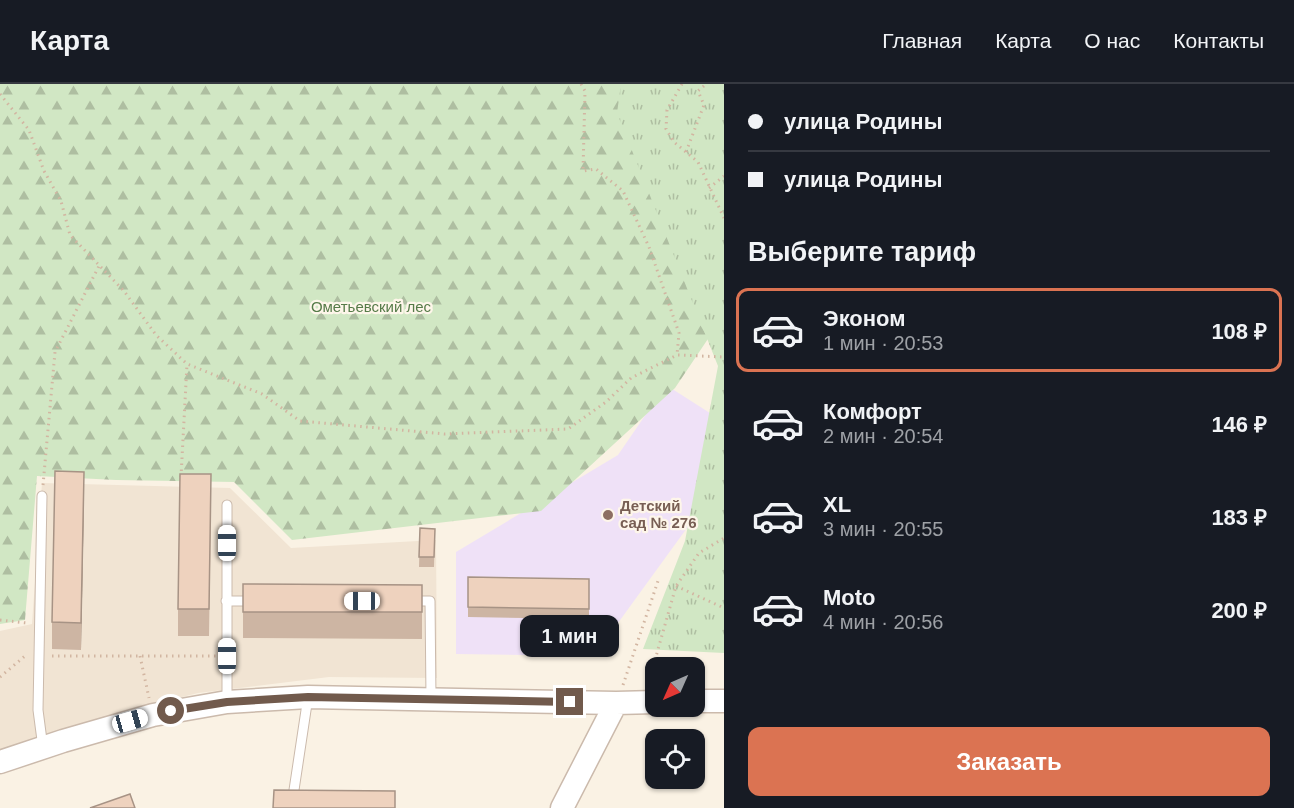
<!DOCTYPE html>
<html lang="ru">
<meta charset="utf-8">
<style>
body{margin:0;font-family:Arial,sans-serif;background:#242831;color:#f1f3f6;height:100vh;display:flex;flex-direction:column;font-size:22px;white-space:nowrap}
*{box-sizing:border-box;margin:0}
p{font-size:20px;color:#9ea1a6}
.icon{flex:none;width:33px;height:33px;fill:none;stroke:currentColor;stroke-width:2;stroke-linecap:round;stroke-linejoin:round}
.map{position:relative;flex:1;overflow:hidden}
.drawer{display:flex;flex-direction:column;background:#171b24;width:570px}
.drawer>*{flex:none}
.guide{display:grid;align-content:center;height:132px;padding:0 24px;background:#171b24}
.needle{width:39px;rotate:225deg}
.buttons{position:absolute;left:645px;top:573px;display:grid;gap:12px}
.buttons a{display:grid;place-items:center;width:60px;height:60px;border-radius:12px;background:#171b24;box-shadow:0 2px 4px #0004;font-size:30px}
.end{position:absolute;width:27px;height:27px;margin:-14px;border:8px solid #715a4c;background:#fff;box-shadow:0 0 0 3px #fff}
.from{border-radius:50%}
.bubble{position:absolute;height:42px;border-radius:12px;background:#171b24;box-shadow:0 2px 4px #0004;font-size:20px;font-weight:600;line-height:42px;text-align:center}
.car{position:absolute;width:18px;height:36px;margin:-18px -9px;border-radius:8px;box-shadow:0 0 4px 2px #0007;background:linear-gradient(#fff 24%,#345 0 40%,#fff 0 76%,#345 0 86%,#fff 0)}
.guide b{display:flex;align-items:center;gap:21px;height:57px;font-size:22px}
.guide b+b{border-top:2px solid #363941}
.guide i{width:15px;height:15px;background:#f1f3f6}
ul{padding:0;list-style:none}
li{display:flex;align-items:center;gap:18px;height:84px;margin:0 12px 9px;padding:0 12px;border:3px solid transparent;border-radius:12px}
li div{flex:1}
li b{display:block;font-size:22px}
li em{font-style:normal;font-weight:600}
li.active{border-color:#db7352}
li>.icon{width:54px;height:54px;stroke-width:1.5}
h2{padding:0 24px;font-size:27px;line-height:72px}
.cta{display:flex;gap:12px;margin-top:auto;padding:12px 24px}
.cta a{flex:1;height:69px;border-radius:12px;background:#db7352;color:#fff;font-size:24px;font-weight:600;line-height:69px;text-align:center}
header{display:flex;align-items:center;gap:36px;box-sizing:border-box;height:84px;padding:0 30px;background:#171b24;border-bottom:2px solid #363941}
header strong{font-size:28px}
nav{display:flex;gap:33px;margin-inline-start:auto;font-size:21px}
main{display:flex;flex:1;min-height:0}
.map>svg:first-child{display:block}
</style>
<header>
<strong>Карта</strong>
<nav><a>Главная</a><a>Карта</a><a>О нас</a><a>Контакты</a></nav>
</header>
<main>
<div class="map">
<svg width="724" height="724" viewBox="0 0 724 724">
<defs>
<pattern id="forest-firs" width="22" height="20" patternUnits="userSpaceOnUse" patternTransform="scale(1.5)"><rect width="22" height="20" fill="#d1e7c4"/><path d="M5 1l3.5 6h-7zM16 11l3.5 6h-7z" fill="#aebea1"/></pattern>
<pattern id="park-tufts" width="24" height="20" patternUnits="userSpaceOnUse" patternTransform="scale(1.5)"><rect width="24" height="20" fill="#d1e7c4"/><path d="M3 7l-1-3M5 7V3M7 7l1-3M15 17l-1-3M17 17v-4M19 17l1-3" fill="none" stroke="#aebea1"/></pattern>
</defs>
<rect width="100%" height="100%" fill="#faf2e4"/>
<!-- residential -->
<path fill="#f1e4d3" d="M 42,399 L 230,404 L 291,464 L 436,456 L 437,594 L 329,593 L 198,609 L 138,624 L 0,670 L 0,547 L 32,540 Z"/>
<!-- education -->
<path fill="#efe1f7" d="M 666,301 L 724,338 L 724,393 L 594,572 L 456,570 L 456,468 L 618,371 Z"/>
<!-- forest -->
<path fill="url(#forest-firs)" d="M 0,0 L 634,0 L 724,231 L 675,304 L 541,427 L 292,456 L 234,398 L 116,396 L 37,392 L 25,536 L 0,540 Z"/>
<!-- park -->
<path fill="url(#park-tufts)" d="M 621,0 L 724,0 L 724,569 L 643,565 L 685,457 L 718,282 L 617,29 Z"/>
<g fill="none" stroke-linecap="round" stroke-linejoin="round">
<!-- service casing -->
<g stroke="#cbbaac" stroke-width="11">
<path id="service" d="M 42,412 L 38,626 L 43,664
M 227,421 L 227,618
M 226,517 L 254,517
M 412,517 L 430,517 L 431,614
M 294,706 L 308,613"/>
</g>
<!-- tertiary casing -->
<g stroke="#cbbaac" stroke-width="25">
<path id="tertiary" d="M 694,617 L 724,617
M 0,678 L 63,657 L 153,631 L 227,618 L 308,613 L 616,619 L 656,618
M 562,724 L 616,619"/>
</g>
<!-- path -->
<path stroke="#d2b5a1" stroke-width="3" stroke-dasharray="1.5 4.5" stroke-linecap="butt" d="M 581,0 L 585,7 L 583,87 L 596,85 L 623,107 L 649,163 L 679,249 L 677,271
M 682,0 L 667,26 L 666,45 L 674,58 L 698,78 L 724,134
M 0,10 L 29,46 L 44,87 L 61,117 L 70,151 L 124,207 L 156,251 L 187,280 L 262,310 L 300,337 L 445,350 L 568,345 L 606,318 L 631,294 L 677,271 L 724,273
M 686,68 L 704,21 L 698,7 L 706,0
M 709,104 L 724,92
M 181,393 L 187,280
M 43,401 L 55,268 L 99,182
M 676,502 L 724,524
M 0,536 L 27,539
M 52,572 L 216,572
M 140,572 L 149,614
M 655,576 L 676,502 L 699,469 L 724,454
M 0,593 L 25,572 L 27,572
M 623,601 L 659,494"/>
<!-- service -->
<use href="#service" stroke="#fff" stroke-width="9"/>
<!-- tertiary -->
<use href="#tertiary" stroke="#fff" stroke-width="22"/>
</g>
<!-- wall -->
<path fill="#cdb5a3" d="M 84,414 L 81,566 L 52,565 L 52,538 Z
M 211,417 L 209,552 L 178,552 L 178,525 Z
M 420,444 L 435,445 L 434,483 L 419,483 Z
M 589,495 L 589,535 L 468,533 L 468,523 Z
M 243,500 L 422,501 L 422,555 L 243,554 Z"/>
<!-- shaded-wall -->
<path fill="#a79385" d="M 84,388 L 84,414 L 81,566 L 81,539 Z"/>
<!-- building -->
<path fill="#eed2be" stroke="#a79385" stroke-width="1.5" d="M 55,387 L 84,388 L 81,539 L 52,538 Z
M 180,390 L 211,390 L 209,525 L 178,525 Z
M 420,444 L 435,445 L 434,473 L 419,473 Z
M 468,493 L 589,495 L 589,525 L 468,523 Z
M 243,500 L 422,501 L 422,528 L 243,528 Z
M 274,706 L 395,707 L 395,724 L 273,724 Z
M 130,710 L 135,724 L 90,724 Z"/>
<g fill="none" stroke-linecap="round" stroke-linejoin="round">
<!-- route -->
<path stroke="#715a4c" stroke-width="8" d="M 171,627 L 227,618 L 308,613 L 570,618"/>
</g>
<!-- markers -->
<circle fill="#8d6e63" stroke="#fef6ea" stroke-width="2" cx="608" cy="431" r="6"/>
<g text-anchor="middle" stroke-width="4.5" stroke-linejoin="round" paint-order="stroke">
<!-- park labels -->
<g font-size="15" fill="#567b48" stroke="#fef6ea">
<text x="371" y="228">Ометьевский лес</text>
</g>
<!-- education labels -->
<g font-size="15" font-weight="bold" fill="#785e54" stroke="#fef6ea" text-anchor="start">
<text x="620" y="427">Детский<tspan x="620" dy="17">сад № 276</tspan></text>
</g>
</g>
</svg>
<div class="buttons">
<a><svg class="needle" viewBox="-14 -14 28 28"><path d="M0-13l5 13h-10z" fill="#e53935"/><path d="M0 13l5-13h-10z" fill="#9ea1a6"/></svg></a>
<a><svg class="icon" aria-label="locate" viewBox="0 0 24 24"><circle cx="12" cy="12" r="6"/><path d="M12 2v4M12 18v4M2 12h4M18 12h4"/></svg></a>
</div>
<i class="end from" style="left:171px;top:627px"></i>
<i class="end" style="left:570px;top:618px"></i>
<div class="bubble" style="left:520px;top:531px;width:99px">1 мин</div>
<i class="car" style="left:227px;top:459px;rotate:0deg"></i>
<i class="car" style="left:362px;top:517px;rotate:270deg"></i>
<i class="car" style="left:227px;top:572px;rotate:0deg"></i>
<i class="car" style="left:130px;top:637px;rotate:74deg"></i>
</div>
<section class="drawer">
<div class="guide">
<b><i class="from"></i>улица Родины</b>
<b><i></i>улица Родины</b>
</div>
<h2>Выберите тариф</h2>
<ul>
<li class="active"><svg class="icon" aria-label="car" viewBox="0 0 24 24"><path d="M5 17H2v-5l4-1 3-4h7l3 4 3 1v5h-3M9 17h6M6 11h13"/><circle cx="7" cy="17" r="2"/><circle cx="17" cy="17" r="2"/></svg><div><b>Эконом</b><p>1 мин · 20:53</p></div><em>108 ₽</em></li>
<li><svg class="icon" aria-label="car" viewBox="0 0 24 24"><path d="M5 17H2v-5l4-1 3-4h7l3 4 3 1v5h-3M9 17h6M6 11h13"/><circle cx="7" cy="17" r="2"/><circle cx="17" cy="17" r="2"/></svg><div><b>Комфорт</b><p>2 мин · 20:54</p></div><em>146 ₽</em></li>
<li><svg class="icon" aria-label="car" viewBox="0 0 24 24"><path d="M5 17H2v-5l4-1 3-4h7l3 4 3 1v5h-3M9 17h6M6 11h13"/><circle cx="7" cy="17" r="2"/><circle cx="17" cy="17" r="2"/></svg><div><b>XL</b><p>3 мин · 20:55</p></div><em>183 ₽</em></li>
<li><svg class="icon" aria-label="car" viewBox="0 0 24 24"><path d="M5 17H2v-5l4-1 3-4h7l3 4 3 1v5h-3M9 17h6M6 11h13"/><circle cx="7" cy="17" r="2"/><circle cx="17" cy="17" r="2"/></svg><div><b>Moto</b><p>4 мин · 20:56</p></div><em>200 ₽</em></li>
</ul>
<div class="cta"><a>Заказать</a></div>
</section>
</main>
